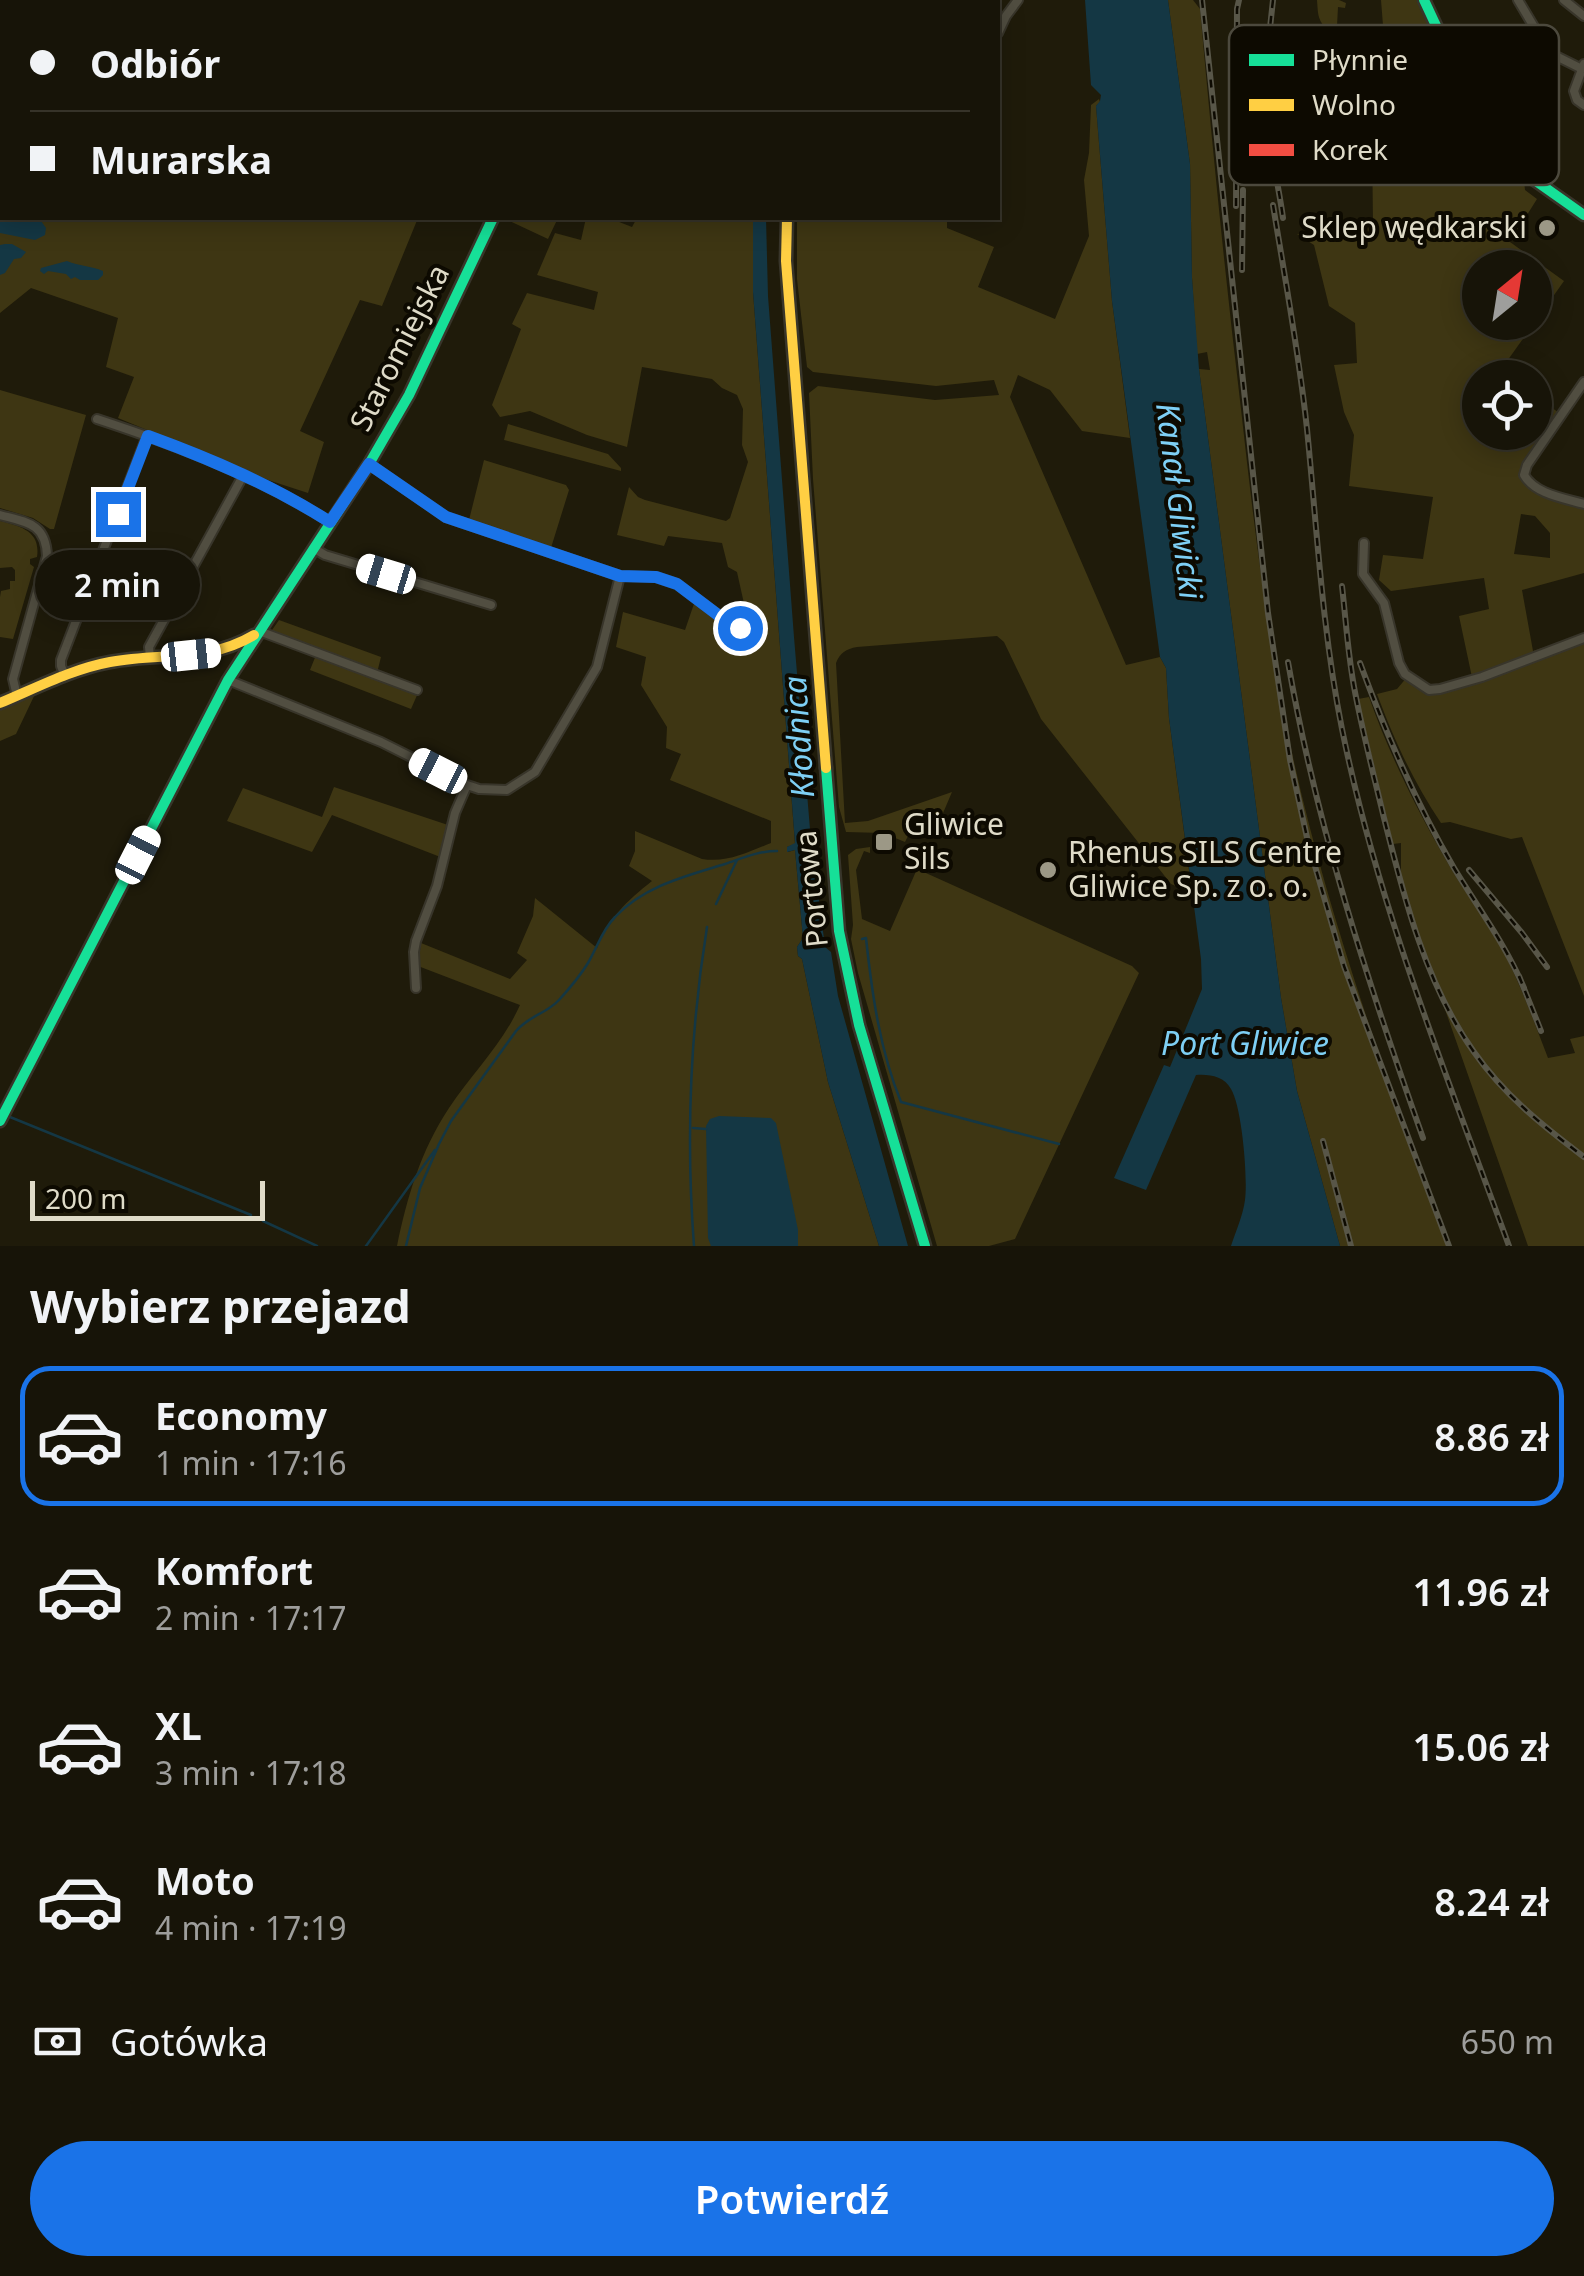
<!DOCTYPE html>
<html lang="pl">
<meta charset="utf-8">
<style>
body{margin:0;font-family:"Noto Sans",sans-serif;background:#201d12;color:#f1f3f6;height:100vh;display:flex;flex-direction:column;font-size:38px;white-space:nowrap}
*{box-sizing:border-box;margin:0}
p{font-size:32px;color:#9e9e9c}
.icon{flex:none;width:55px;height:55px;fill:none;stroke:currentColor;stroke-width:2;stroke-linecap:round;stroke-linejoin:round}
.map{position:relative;height:1246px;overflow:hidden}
.drawer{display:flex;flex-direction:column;background:#171408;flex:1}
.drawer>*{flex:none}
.guide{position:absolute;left:0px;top:0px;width:1000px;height:220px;box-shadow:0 5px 25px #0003,0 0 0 2px #363329;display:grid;align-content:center;height:220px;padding:0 30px;background:#171408}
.needle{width:65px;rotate:30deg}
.buttons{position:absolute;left:1462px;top:250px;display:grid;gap:20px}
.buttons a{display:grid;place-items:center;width:90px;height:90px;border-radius:50%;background:#171408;box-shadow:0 5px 25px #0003,0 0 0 2px #363329;font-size:50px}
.scale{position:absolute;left:30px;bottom:25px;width:235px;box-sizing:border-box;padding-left:10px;border:5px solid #dfdbc8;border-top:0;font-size:28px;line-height:35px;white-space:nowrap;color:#dfdbc8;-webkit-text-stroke:8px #0d0a01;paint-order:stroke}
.end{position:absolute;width:45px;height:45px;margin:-22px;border:12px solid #1a73e8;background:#fff;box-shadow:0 0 0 5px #fff}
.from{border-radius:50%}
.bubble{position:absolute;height:70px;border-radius:35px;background:#171408;box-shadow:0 5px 25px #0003,0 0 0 2px #363329;font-size:32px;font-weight:600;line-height:70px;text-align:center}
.car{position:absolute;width:30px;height:60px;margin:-30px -15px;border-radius:12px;box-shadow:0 0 8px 2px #0007;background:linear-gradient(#fff 24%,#345 0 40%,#fff 0 76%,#345 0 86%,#fff 0)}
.guide b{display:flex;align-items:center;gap:35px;height:95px;font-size:38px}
.guide b+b{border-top:2px solid #363329}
.guide i{width:25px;height:25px;background:#f1f3f6}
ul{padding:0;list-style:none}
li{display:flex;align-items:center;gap:30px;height:140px;margin:0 20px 15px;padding:0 10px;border:5px solid transparent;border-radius:30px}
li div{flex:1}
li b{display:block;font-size:38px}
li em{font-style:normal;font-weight:600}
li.current{border-color:#1a73e8}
li>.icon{width:90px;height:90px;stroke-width:1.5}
h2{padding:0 30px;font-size:45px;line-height:120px}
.pay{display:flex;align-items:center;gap:25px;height:110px;padding:0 30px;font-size:38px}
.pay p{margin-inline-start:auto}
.action{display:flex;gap:20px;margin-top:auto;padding:20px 30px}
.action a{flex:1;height:115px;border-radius:60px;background:#1a73e8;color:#fff;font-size:40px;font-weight:600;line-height:115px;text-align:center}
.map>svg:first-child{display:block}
</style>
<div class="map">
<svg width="1584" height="1246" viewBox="0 0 1584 1246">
<rect width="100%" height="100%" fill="#1f1b0a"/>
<!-- green -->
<path fill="#3e3613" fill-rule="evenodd" d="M 0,0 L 21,0 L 28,2 L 2,2 L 2,218 L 418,218 L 382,306 L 360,300 L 300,431 L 324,442 L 308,493 L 268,480 L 118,418 L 134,377 L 106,367 L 118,318 L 31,288 L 0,313 Z
M 1168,0 L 1193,0 L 1200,9 C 1212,143 1225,276 1241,409 C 1254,527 1268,645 1294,762 C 1331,927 1390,1087 1447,1246 L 1340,1246 L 1297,1091 L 1281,998 L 1199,369 L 1210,370 L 1207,352 L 1197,354 L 1192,278 L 1190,164 Z
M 1317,0 L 1339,0 L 1346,3 L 1345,8 L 1338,7 L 1337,26 L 1325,27 C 1317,19 1318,11 1317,0 Z
M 1381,0 L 1418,0 L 1448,70 L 1388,89 Z
M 1099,99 L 1100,102 L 1096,106 L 1112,301 L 1130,438 L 1082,431 L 1050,390 L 1018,375 L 1010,397 L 1126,665 L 1160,657 L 1166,668 L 1169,718 L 1192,893 L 1171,884 L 1041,719 L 1004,642 L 997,636 L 857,647 C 846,649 840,653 836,663 L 845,823 L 868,821 L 952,792 L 932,839 L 911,830 L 905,842 L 883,833 L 846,832 L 839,807 L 813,479 L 809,393 L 818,386 L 935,400 L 999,395 L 994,380 L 936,386 L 813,372 L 807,367 L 797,279 L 797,218 L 947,218 L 947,228 L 994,247 L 978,287 L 1055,319 L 1089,236 L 1084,180 L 1089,153 L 1091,105 Z
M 1469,113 L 1478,134 L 1492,152 L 1524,181 L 1525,190 L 1537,199 L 1510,242 L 1564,281 L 1535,322 L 1535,268 L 1480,268 L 1480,322 L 1535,322 L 1500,371 L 1508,377 L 1480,378 L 1480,432 L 1535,432 L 1535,396 L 1565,417 L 1532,466 L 1528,475 L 1538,487 L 1584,503 L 1584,573 L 1522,590 L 1533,651 L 1584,634 L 1584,996 L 1522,837 L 1511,839 L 1450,822 L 1441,823 C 1413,781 1395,742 1377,694 L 1397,689 L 1408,676 L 1426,689 L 1473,682 L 1459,616 L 1489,609 L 1484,578 L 1391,591 L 1379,580 L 1383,555 L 1423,559 L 1433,497 L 1349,486 L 1354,435 L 1344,412 L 1334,365 L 1357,363 L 1355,323 L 1329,306 L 1314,245 L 1297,234 L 1373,224 L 1372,140 ZM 1521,514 L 1535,516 L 1550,533 L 1550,558 L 1514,554 Z
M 503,218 L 558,218 L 548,239 Z
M 586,218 L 609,218 L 632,227 L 637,218 L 753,218 L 753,292 L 795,844 L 787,847 L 788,852 L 795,850 L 803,938 L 797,947 L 798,956 L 802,959 L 828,1082 L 879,1246 L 397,1246 C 407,1197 421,1150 449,1108 C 473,1072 502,1045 520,1005 L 418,966 L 421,943 L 510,979 L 527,960 L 517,953 L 533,916 L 535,898 L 597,948 C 609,917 627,901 652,881 L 629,866 L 635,851 L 635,831 L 702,859 C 728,863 748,852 771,843 L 771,821 L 670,780 L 681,754 L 666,748 L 667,727 L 641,685 L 646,657 L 616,647 L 623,612 L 685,630 L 697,595 L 724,616 L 742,625 L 747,617 L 737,572 L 728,567 L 722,543 L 668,536 L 664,546 L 617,535 L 629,487 L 638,497 L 645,500 L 726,521 L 730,518 L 748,462 L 742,445 L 743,409 L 737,395 L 722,388 L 712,379 L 642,367 L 627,447 L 587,435 L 530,411 L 500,417 L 492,405 L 521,329 L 512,324 L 527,293 L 594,310 L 598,292 L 537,275 L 555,233 L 581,240 Z
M 0,390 L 86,415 L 54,529 L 50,529 L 33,518 L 0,508 Z
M 508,424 L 608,454 L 621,468 L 621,471 L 504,440 Z
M 484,460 L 566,485 L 569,490 L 550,551 L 468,524 Z
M 0,521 C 20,526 41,531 37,557 L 30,559 L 30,564 L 34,567 L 13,639 L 0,637 L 0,597 L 1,591 L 10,589 L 10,581 L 15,581 L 15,570 L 12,567 L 0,568 Z
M 279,620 L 381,657 L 377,673 L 270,633 Z
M 316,655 L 418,693 L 411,709 L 310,670 Z
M 36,692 L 16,734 L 0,741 L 0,707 Z
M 1369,697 C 1390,757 1420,816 1453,872 C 1469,898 1488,923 1503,951 C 1521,985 1534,1022 1548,1058 L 1575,1053 L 1570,1039 L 1584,1036 L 1584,1246 L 1528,1246 L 1401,884 L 1401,843 L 1393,844 L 1358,699 Z
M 334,787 L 451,826 L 443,858 L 332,815 L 312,852 L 227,821 L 243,788 L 322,817 Z
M 870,847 L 870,853 L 864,851 L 856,870 L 862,919 L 890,931 L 917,869 L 1132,966 L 1139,973 L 1015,1239 L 989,1246 L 937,1246 L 858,973 L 851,939 L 853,925 L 848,855 L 856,849 Z"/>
<!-- water -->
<path fill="#143744" d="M 1085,0 L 1168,0 L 1190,164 L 1192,278 L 1199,369 L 1281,998 L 1297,1091 L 1340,1246 L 1231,1246 C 1236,1231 1243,1215 1245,1200 C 1248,1178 1242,1107 1231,1089 C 1224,1076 1209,1074 1196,1075 L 1146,1190 L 1114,1178 L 1164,1065 L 1170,1067 L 1202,989 L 1201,959 L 1169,718 L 1166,668 L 1160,657 L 1112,301 L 1096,106 L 1100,101 L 1101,95 L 1091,85 Z
M 0,186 L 2,187 L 2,218 L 39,218 L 46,228 L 45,235 L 35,240 L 0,233 Z
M 753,218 L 766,218 L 768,296 L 794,637 L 810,829 L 825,947 L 831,952 L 838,996 L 908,1246 L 879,1246 L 828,1082 L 802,959 L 798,956 L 797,947 L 803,938 L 795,850 L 787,852 L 787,847 L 795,843 L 753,292 Z
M 5,244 L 12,244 L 26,252 L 21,258 L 14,259 L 5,273 L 0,275 L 0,245 Z
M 67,261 C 79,266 91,266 103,271 L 103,275 L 98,280 L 80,280 L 75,277 L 71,279 L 66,274 L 48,271 L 44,274 L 40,271 L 41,268 Z
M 719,1116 L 771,1118 L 776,1123 L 798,1230 L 798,1246 L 711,1246 L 708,1238 L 706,1126 L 710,1119 Z"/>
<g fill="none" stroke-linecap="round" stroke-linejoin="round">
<!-- stream -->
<path stroke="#143744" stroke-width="2.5" d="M 716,904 L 737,860
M 862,939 L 866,938 C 872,994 880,1051 901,1102 L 1059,1144
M 10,1117 L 251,1215
M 693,1128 L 706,1129
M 263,1221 L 317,1246
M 366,1246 L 435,1150
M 406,1246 L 420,1188 L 439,1144 L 451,1121 L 516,1031 C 530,1015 546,1014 559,1000 C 569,989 580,976 588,963 C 597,948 602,930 615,917 C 644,886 686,876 725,864 C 743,858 758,851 777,851
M 694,1246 C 686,1140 690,1032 707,927"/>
<!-- street casing -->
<g stroke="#38352a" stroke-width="12">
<path id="street" d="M 259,0 L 266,2
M 1518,0 L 1546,47 L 1552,54 L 1582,69
M 1564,0 L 1584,16
M 221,2 L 222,0
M 354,2 L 357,0
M 929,2 L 931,0
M 998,33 L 1006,16 L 1018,0
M 1584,64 L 1574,91 L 1577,100 L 1584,105
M 1584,382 L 1527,465 L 1524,475 C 1535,494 1563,498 1584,504
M 97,419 C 179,446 257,476 330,522
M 369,464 L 446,517 L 620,576 L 656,577 L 677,584 L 722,618 L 740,628
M 0,515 C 26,522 46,523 47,556 L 13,679 L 17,696
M 1364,543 L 1363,574 L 1384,603 L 1399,663 L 1405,674 L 1429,690 L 1440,689 L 1482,677 L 1584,638
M 313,548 L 325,555 L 491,605
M 259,631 L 417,690
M 150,657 L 149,647 L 244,474
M 65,676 L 61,666 L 61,660 L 147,436
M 228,680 L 381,742 L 467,785 L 479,789 L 507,790 L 535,772 L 597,667 L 620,576
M 416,988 L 414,952 L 416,941 L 437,886 L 455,813 L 467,785"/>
</g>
<!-- fast casing -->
<g stroke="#38352a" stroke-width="15">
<path id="fast" d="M 1424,0 L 1488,137 L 1516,167 L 1584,215
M 839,2 L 840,0
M 826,768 L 839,931 L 859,1025 L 925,1246
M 0,1121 L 228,680 L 369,464 L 409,395 L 493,218"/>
</g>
<!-- slow casing -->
<g stroke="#38352a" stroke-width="15">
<path id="slow" d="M 787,218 L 786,261 L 826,768
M 0,703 C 36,688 72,669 110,662 C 161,652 207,663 254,635"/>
</g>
<!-- jam casing -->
<g stroke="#38352a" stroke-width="15">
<path id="jam" d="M 588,2 L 589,0"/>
</g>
<!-- street -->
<use href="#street" stroke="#514e41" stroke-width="8"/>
<!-- fast -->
<use href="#fast" stroke="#16e098" stroke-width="10"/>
<!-- slow -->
<use href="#slow" stroke="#ffcf43" stroke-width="10"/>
<!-- jam -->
<use href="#jam" stroke="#f24e42" stroke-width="10"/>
<!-- rail casing -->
<g stroke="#585648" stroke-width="6">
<path id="rail" d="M 1202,0 L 1268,613 L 1290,760 L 1308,842 L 1344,966 L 1449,1246
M 1273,0 C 1268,42 1265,83 1269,125 C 1271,156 1279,188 1283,218
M 1273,205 C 1285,279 1299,353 1307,429 C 1317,529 1322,629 1342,729 C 1378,907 1447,1076 1509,1246
M 1236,206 L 1237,9 L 1239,0
M 1242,270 L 1243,190
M 1342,586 C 1346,621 1348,657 1355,692 C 1363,734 1374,776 1384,818 C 1404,898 1426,985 1474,1052 C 1504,1095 1543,1126 1584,1157
M 1288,662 C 1316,824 1368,983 1423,1138
M 1360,663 C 1386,734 1416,803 1454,868 C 1478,908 1506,945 1524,988
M 1469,870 L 1522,933 L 1547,967
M 1519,976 L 1541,1031
M 1323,1141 L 1351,1246"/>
</g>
<!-- rail -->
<use href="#rail" stroke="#0d0a01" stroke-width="2.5" stroke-dasharray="8" stroke-linecap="butt"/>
</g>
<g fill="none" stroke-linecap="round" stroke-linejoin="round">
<!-- route -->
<path stroke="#1a73e8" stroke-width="12" d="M 118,514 L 148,436 C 211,459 272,485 330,522 L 369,464 L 446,517 L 620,576 L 656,577 L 677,584 L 722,618 L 740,628"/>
</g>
<!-- markers -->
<g fill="#9c9886" stroke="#0d0a01" stroke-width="4">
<circle cx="1547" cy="228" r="10"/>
<rect x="874" y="832" width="20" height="20" rx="5"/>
<circle cx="1048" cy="870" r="10"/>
</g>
<g text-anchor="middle" stroke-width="8" stroke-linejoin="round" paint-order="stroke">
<!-- poi labels -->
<g font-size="30" fill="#dfdbc8" stroke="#0d0a01" text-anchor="start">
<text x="1527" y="238" text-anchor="end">Sklep wędkarski</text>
<text x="904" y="835">Gliwice<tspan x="904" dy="34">Sils</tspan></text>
<text x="1068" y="863">Rhenus SILS Centre<tspan x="1068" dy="34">Gliwice Sp. z o. o.</tspan></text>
</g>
<!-- street labels -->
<g font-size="30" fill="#dfdbc8" stroke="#0d0a01">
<text transform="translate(400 348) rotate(-63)" y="10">Staromiejska</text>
<text transform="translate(812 889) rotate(-96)" y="10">Portowa</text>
</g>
<!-- water labels -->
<g font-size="32" font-style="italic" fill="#7ecff4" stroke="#0d0a01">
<text transform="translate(1179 501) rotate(83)" y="11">Kanał Gliwicki</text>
<text transform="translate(799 737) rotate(-94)" y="11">Kłodnica</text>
<text x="1245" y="1055">Port Gliwice</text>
</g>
</g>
<!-- legend -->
<rect x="1229" y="25" width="330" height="160" rx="15" fill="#0d0a01" stroke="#4c493d" stroke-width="2.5"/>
<rect x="1249" y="54" width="45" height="12" fill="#16e098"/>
<rect x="1249" y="99" width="45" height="12" fill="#ffcf43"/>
<rect x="1249" y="144" width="45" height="12" fill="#f24e42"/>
<g font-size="28" fill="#dfdbc8">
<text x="1312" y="70">Płynnie</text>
<text x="1312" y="115">Wolno</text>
<text x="1312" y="160">Korek</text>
</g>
</svg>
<div class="buttons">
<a><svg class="needle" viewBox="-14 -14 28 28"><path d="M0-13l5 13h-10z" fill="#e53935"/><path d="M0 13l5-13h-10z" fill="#9e9e9c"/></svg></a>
<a><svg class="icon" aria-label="locate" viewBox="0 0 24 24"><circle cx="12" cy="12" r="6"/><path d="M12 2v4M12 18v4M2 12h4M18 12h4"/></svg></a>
</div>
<div class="scale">200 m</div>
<i class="end from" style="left:740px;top:628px"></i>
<i class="end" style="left:118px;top:514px"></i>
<div class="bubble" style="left:35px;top:550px;width:165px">2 min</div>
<i class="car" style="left:386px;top:574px;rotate:287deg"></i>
<i class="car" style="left:191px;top:655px;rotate:84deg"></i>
<i class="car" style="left:438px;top:771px;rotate:297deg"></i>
<i class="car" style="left:138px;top:855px;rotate:27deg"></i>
<div class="guide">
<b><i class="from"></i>Odbiór</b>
<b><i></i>Murarska</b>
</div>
</div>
<section class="drawer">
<h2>Wybierz przejazd</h2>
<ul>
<li class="current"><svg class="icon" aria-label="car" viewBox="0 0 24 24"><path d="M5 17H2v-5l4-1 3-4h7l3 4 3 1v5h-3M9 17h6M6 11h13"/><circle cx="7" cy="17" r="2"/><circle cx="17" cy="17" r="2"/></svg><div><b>Economy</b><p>1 min · 17:16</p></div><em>8.86 zł</em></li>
<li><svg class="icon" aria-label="car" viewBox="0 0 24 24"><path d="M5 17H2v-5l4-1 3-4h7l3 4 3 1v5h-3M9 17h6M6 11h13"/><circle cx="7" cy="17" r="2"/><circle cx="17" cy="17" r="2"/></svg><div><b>Komfort</b><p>2 min · 17:17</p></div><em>11.96 zł</em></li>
<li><svg class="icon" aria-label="car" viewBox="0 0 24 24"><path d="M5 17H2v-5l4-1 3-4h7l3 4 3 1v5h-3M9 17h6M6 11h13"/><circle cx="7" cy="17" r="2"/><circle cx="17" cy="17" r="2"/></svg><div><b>XL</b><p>3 min · 17:18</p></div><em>15.06 zł</em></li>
<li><svg class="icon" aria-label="car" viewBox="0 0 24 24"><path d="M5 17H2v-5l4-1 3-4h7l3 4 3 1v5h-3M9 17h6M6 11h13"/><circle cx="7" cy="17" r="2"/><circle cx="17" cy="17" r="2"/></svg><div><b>Moto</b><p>4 min · 17:19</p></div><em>8.24 zł</em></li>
</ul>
<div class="pay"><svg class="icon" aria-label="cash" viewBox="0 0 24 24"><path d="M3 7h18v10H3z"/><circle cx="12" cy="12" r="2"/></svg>Gotówka<p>650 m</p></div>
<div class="action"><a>Potwierdź</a></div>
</section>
